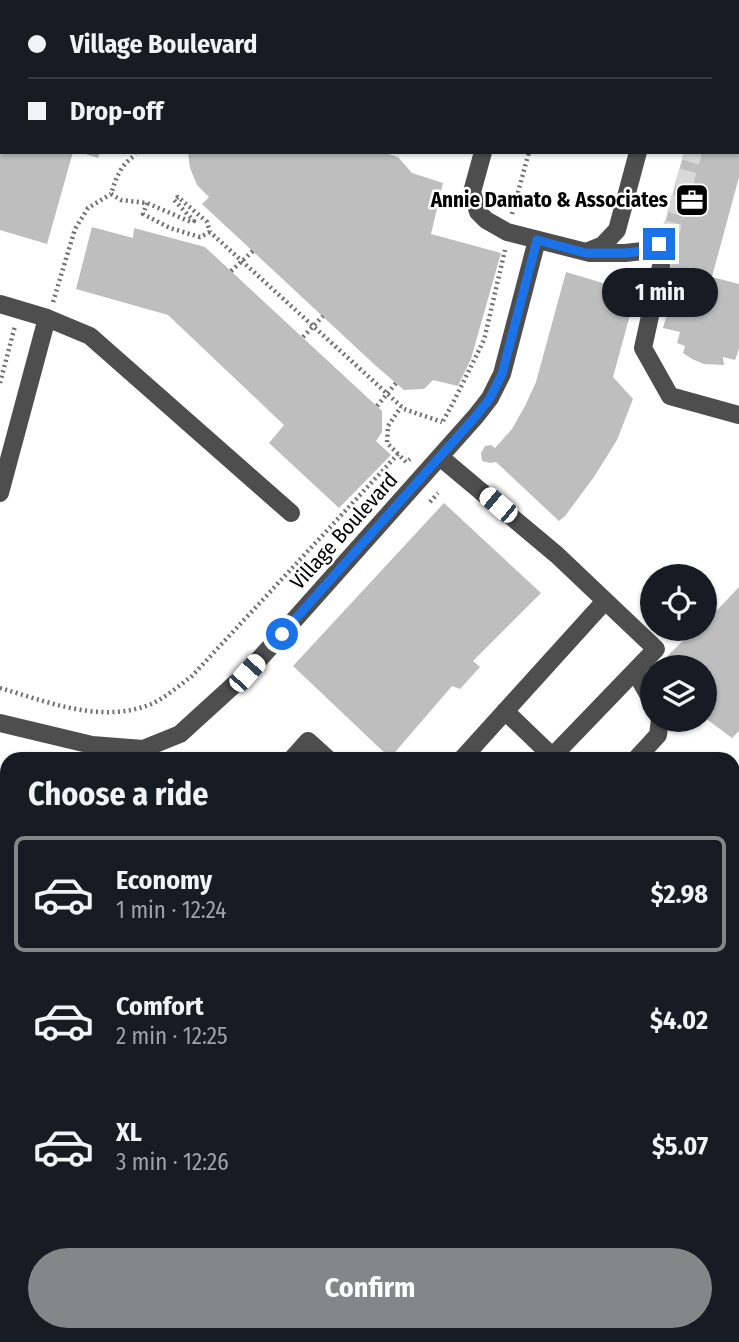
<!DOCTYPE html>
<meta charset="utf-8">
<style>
body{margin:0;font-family:"Fira Sans Condensed",sans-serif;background:#242831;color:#f1f3f6;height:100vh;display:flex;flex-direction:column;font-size:26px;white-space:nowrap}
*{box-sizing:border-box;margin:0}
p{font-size:23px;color:#9ea1a6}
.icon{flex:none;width:38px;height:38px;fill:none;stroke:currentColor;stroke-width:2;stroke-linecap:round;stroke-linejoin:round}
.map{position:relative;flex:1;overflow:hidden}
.sheet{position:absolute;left:0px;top:752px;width:740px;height:590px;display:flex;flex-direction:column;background:#171b24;border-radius:21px 21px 0 0;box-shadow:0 2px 5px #0004}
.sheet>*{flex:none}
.guide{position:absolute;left:0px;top:0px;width:740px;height:154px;box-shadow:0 2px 5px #0004;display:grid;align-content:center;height:154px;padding:0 28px;background:#171b24}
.buttons{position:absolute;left:640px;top:564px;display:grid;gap:14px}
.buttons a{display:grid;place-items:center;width:77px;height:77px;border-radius:50%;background:#171b24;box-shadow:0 2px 5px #0004;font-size:35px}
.end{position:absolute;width:32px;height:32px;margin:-16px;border:9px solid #1a73e8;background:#fff;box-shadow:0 0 0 4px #fff}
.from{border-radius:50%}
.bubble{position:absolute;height:49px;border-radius:24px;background:#171b24;box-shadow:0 2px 5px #0004;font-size:23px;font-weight:700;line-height:49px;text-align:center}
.car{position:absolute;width:21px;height:42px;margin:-21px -10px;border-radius:9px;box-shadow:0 0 5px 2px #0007;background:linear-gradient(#fff 24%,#345 0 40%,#fff 0 76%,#345 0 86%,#fff 0)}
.guide b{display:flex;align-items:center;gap:24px;height:66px;font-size:26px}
.guide b+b{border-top:2px solid #363941}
.guide i{width:18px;height:18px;background:#f1f3f6}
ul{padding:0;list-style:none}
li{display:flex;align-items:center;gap:21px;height:116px;margin:0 14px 10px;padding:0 14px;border:4px solid transparent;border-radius:10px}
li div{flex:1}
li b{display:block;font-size:26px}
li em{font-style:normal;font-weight:700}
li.current{border-color:#858687}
li>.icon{width:63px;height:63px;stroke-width:1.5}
h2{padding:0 28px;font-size:32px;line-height:84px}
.cta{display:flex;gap:14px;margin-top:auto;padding:14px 28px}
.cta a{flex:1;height:80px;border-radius:42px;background:#858687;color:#fff;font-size:28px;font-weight:700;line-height:80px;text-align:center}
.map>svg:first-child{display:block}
</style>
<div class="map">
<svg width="739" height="1342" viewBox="0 0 739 1342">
<rect width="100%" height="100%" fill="#fff"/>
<!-- green -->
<path fill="#d5d5d5" d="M 733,1236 L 739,1243 L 739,1294 L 733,1297 Z
M 615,1335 L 668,1335 L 656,1342 L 610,1342 Z"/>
<!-- building -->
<path fill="#bebebe" d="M 0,152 L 73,152 L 47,244 L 0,230 Z
M 79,152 L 100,152 L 98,158 Z
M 188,152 L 382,152 L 398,157 L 412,173 L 443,183 L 431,234 L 501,253 L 471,359 L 458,386 L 433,380 L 424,389 L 404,390 L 376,366 L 202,204 L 209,197 L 197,185 L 190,168 Z
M 684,152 L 739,152 L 739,177 L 712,277 L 739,284 L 739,349 L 735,360 L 723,357 L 724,365 L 704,364 L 692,359 L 683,353 L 685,346 L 677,343 L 680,332 L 663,328 L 679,270 L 654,264 Z
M 92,227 L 133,238 L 134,228 L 205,247 L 382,411 L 382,432 L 376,441 L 391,455 L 339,508 L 269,443 L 284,425 L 168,315 L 76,289 Z
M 566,272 L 636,293 L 613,377 L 633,399 L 617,440 L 594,477 L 565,516 L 559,521 L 496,462 L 490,463 L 482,461 L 481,453 L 485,446 L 491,445 L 495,448 L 512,429 L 526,404 L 536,382 Z
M 444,503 L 541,593 L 473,661 L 480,667 L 460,689 L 452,686 L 390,758 L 293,666 Z
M 739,587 L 739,731 L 732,738 L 705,718 L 705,667 L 656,667 L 691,633 L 695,634 L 700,628 L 705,628 L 705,623 Z
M 0,1011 L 7,1013 L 7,1094 L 0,1092 Z"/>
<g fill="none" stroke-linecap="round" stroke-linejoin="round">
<!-- minor-tunnel -->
<path stroke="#d9d9d9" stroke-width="18" stroke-dasharray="18 9" stroke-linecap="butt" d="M 661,266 L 693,152"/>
<!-- highway casing -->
<g stroke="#dbdbdb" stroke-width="24">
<path id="highway" d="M 733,1046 L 739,1039
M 733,1129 L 739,1123
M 0,1196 L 7,1198
M 162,1335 L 165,1342
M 460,1342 L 467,1335
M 534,1342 L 541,1335"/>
</g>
<!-- path -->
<path stroke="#707070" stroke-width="4.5" stroke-dasharray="2 3.5" stroke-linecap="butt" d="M 135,152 L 134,156 C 120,166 116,178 111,194 L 121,200 L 147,203 L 191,222 L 194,221 L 174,200 L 178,197 L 207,222 L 210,232 L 404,409 L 442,422
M 147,203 L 143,214 L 170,228 L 200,237 L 210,232
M 512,214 L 529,152
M 53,302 L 75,229 L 88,208 L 111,194
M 0,383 L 15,326
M 443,421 L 453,403 L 484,340 L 505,250
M 398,454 L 387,443 L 388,426 L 401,407
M 430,502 L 438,493
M 0,688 C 45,701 96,722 143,707 C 161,702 177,687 192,676 L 398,454 L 406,462 L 410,459
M 31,754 L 53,760
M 0,951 L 7,953"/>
<!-- minor -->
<path stroke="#4e4e4e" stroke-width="18" d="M 198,2 L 199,0
M 603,2 L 604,0
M 735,2 L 736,0
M 0,9 L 2,9
M 483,152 L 472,192 L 478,212 L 486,220 L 507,232 L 586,252 L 603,245 L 617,230 L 638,152
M 589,253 L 625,253 L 643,251 L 659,244
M 661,266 L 643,348 L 670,396 L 739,415
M 0,304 L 47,318 L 90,336 L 291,513
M 440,457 L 557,555 L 656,649 L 549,760
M 0,493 L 47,318
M 635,671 L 653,703
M 505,711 L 556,760
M 0,723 L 92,745 L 143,749 L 180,734 L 247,673 L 476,416 L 490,398 L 502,374 L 537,240
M 291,760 L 308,741 L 329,760
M 461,760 L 605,601
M 635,760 L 658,735 L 660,719
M 0,788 L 7,789
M 0,852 L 7,854
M 0,918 L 7,920
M 0,987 L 7,988
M 348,1335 L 367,1342
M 713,1342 L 729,1335"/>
<!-- highway -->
<use href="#highway" stroke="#000" stroke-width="21"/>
<!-- path-bridge -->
<path stroke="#707070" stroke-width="4.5" stroke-dasharray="2 3.5" stroke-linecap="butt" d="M 231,271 L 253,251
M 303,337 L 323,316
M 377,406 L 396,383"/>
</g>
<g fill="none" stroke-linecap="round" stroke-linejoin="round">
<!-- route -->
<path stroke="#1a73e8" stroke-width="9" d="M 282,634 L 476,416 L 490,398 L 502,374 L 537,240 L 586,253 L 625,253 L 643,251 L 659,244"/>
</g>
<!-- icons -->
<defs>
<g id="office-square" transform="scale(1.75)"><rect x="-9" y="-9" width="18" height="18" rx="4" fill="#000" stroke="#fff"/><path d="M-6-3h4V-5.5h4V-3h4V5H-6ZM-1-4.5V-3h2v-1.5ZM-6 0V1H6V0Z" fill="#fff"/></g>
</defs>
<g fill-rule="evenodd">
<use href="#office-square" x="692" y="200"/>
</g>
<g text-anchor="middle" stroke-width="5" stroke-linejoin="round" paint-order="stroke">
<!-- poi labels -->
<g font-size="21" font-weight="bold" fill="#000" stroke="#fff" text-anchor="end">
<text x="668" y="207">Annie Damato &amp; Associates</text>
</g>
<!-- street labels -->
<g font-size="21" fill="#000" stroke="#fff">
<text transform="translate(344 531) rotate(-48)" y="7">Village Boulevard</text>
</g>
</g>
</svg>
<div class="buttons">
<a><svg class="icon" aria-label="locate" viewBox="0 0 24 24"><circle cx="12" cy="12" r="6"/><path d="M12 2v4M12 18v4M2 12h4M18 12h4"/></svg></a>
<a><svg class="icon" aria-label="layers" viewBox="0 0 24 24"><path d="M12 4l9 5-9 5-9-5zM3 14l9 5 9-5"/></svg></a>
</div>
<i class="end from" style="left:282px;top:634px"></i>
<i class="end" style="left:659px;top:244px"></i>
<div class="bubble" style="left:602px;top:268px;width:116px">1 min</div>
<i class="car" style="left:498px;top:505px;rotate:310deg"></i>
<i class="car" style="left:247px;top:673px;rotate:42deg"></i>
<div class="guide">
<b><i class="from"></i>Village Boulevard</b>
<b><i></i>Drop-off</b>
</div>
<section class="sheet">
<h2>Choose a ride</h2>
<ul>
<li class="current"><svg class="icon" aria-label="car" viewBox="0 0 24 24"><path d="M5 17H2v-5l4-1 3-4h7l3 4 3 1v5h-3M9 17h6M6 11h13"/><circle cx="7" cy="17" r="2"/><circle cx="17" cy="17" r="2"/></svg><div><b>Economy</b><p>1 min · 12:24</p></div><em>$2.98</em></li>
<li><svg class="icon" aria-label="car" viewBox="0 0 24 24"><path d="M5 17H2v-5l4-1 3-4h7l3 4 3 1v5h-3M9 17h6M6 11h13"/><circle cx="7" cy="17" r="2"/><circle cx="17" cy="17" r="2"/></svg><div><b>Comfort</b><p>2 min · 12:25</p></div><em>$4.02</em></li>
<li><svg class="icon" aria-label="car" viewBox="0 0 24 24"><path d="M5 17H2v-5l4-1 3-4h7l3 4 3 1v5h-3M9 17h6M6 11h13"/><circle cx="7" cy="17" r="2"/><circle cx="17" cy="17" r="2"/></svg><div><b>XL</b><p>3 min · 12:26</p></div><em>$5.07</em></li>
</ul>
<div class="cta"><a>Confirm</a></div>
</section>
</div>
